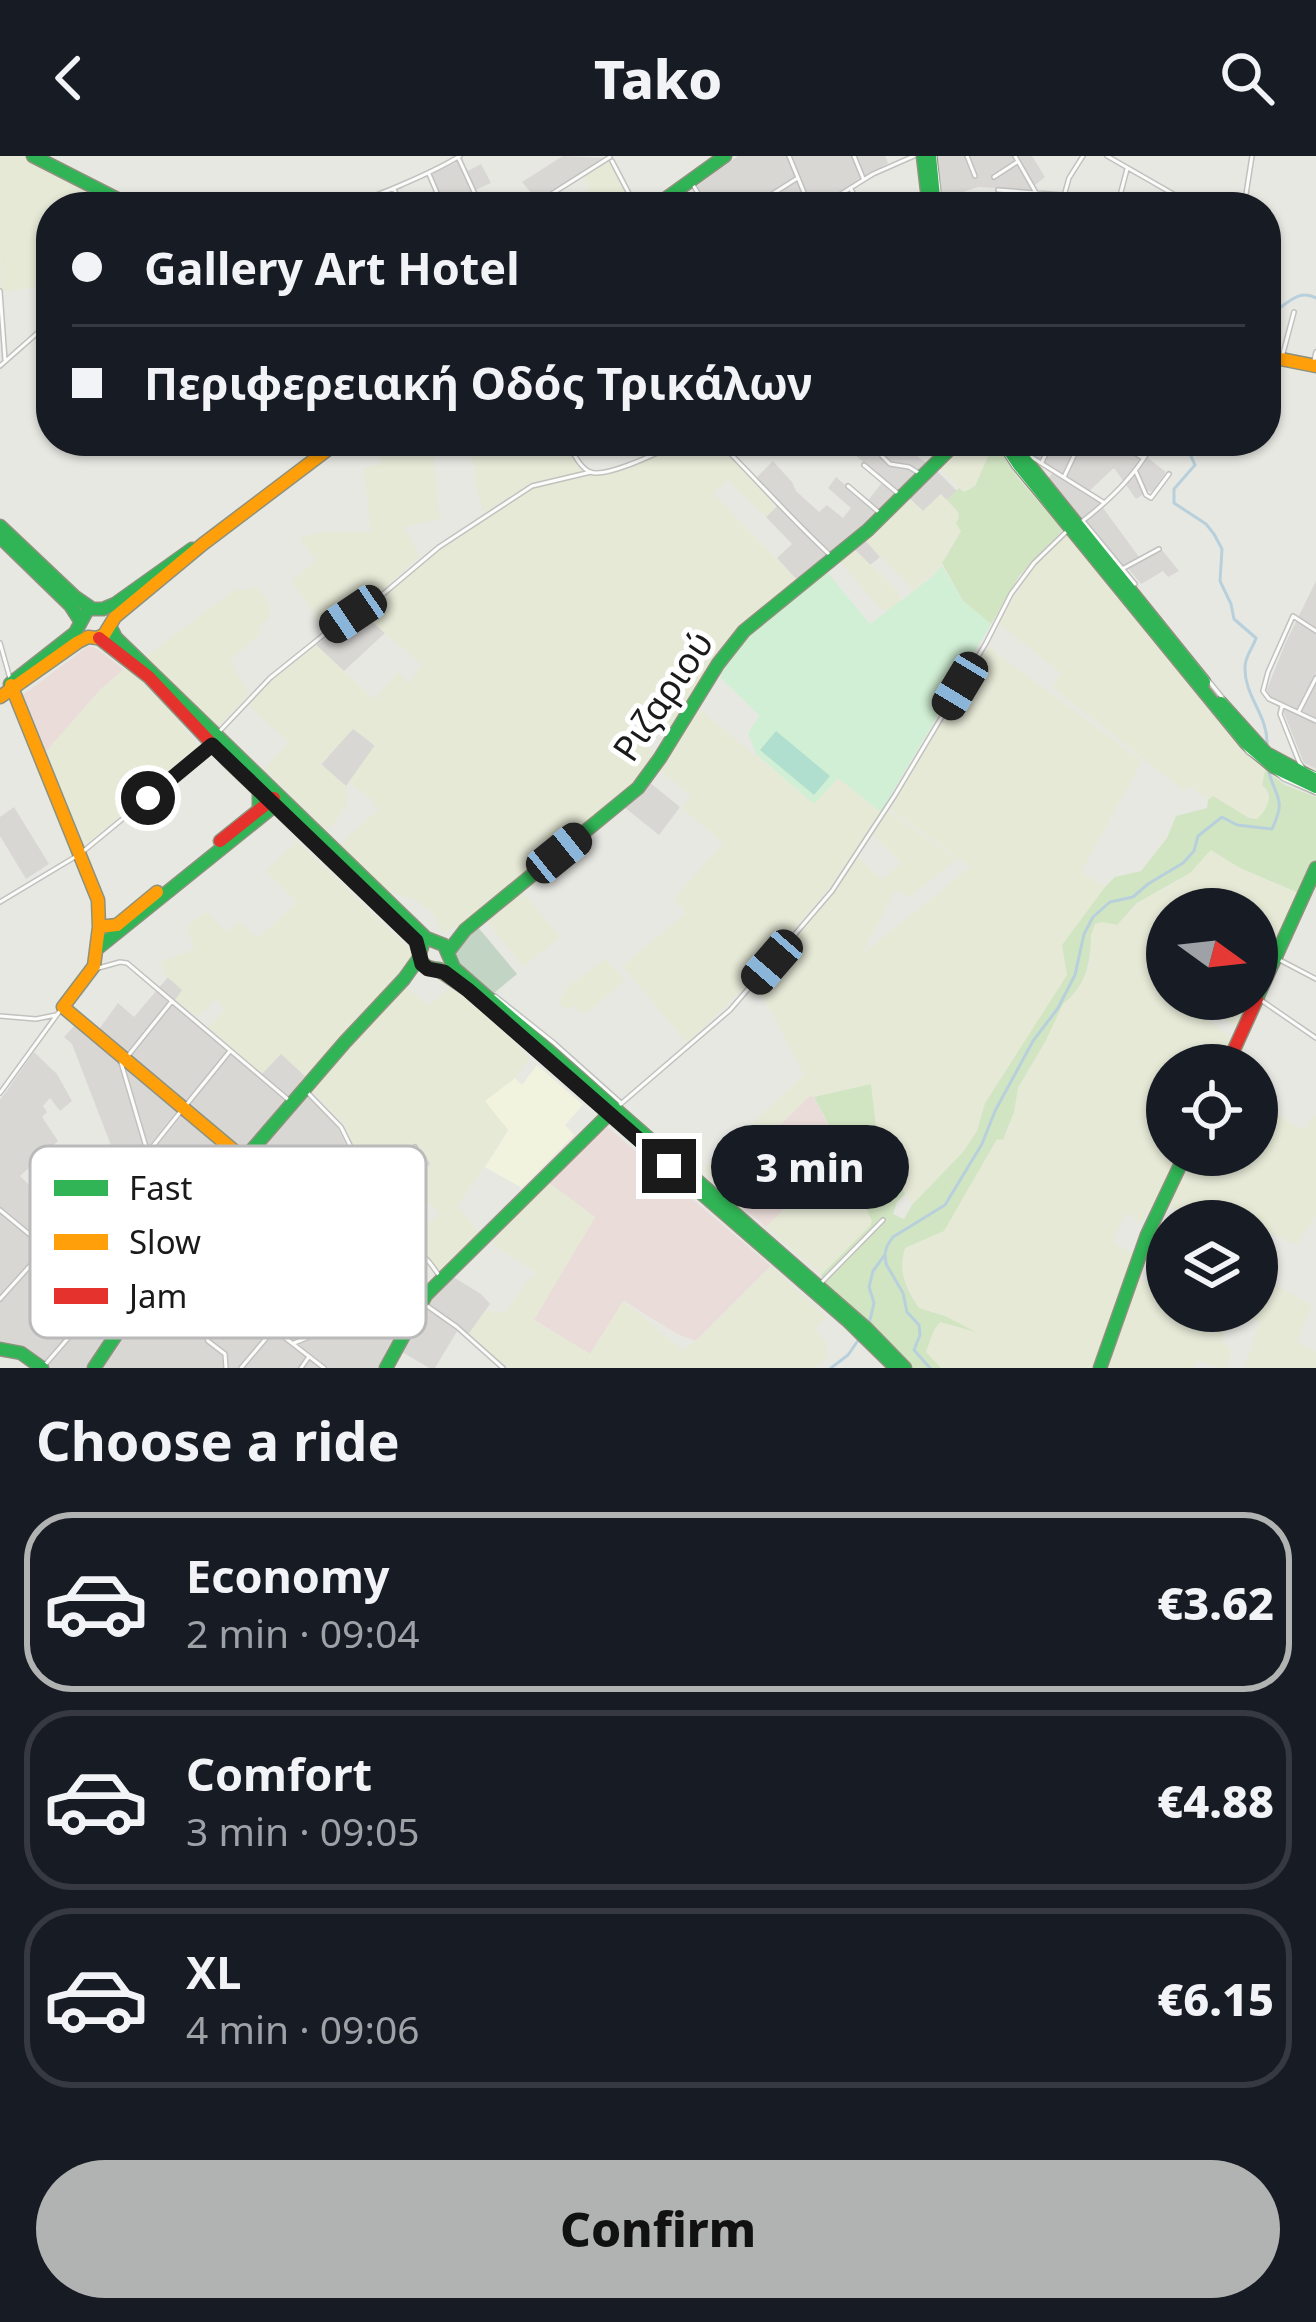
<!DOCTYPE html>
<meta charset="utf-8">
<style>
body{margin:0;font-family:"Noto Sans",sans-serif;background:#242831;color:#f1f3f6;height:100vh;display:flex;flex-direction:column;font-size:45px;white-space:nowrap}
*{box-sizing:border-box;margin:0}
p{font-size:39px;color:#9ea1a6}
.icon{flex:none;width:66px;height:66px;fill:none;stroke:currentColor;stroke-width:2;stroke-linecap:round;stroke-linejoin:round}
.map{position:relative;height:1212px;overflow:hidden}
.panel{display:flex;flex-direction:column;background:#171b24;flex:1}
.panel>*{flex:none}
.hud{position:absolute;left:36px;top:36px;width:1245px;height:264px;border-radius:48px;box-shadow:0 3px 9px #0004;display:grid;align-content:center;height:264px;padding:0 36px;background:#171b24}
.needle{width:78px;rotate:105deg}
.buttons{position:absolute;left:1146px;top:732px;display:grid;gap:24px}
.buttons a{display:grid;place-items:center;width:132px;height:132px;border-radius:50%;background:#171b24;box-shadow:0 3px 9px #0004;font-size:60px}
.end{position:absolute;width:54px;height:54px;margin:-27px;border:15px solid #1a1a1a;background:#fff;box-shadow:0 0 0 6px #fff}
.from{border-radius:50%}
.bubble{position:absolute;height:84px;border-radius:42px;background:#171b24;box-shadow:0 3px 9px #0004;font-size:39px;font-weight:800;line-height:84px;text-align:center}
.car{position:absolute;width:36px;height:72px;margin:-36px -18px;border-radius:15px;box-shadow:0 0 9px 3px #0007;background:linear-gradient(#222 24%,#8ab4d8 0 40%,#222 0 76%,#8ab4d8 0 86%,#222 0)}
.hud b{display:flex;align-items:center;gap:42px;height:114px;font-size:45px}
.hud b+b{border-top:3px solid #363941}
.hud i{width:30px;height:30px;background:#f1f3f6}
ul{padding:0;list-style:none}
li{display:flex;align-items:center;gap:36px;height:180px;margin:0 24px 18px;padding:0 12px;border:6px solid #363941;border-radius:48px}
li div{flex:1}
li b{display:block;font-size:45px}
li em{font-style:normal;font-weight:800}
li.active{border-color:#b1b2b2}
li>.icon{width:108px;height:108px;stroke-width:1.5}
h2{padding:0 36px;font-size:54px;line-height:144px}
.action{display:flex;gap:24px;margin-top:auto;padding:24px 36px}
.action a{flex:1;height:138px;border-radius:72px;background:#b1b2b2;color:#111;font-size:48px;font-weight:800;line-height:138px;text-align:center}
header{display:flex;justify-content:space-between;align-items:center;height:156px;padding:0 36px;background:#171b24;font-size:54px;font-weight:800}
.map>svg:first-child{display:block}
</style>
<header><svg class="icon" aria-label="back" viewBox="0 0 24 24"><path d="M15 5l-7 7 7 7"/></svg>Tako<svg class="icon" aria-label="search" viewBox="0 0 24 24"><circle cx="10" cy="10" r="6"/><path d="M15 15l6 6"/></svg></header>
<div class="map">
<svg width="1316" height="1212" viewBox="0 0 1316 1212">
<rect width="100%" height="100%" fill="#e8e8e3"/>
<!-- residential -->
<path fill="#d8d7d4" d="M 563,0 L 606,2 L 537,44 L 522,26 Z
M 738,0 L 885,0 L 888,7 L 815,51 L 746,51 L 739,42 L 724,51 L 709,51 L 697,30 Z
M 938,0 L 1032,0 L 1045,21 L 1029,34 L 978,31 L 943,43 Z
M 457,6 L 464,17 L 481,8 L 491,27 L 473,35 L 480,51 L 445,51 L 432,18 Z
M 864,285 L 897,285 L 936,314 L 957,335 L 947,344 L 940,339 L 923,355 L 904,337 L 859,377 L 880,401 L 870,409 L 848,387 L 798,425 L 777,402 L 792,388 L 766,361 L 779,348 L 757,321 L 773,305 L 792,326 L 796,335 L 819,356 L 827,349 L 843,362 L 851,352 L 828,332 L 836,321 L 866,347 L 884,324 L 853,297 Z
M 1026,285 L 1112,285 L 1128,296 L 1134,285 L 1152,285 L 1141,305 L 1144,306 L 1148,302 L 1166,316 L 1152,336 L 1148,335 L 1136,343 L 1114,312 L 1087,337 L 1098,345 L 1142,405 L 1162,394 L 1179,415 L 1168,421 L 1163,415 L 1141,428 L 1126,410 L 1123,410 L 1084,362 L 1079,365 L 1045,326 L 1056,313 L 1022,292 Z
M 1316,425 L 1316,613 L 1304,607 L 1283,555 L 1285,548 L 1269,541 L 1267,533 L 1285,488 Z
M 361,456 L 385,477 L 344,515 L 316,489 Z
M 353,572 L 375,590 L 346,630 L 321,609 Z
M 649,626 L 680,651 L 659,679 L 624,651 Z
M 14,651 L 49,708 L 26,723 L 0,680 L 0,661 Z
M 168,821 L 183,834 L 173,847 L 259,920 L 281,897 L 305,920 L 297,930 L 334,964 L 369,1035 L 418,992 L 431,1008 L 385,1052 L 378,1044 L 362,1064 L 378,1080 L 360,1102 L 389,1127 L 401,1112 L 415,1124 L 403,1139 L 420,1152 L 450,1119 L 481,1138 L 490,1148 L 468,1179 L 459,1172 L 435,1212 L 429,1212 L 394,1191 L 383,1212 L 50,1212 L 21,1190 L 0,1188 L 0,944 L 34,896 L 57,918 L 72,945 L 60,955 L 50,942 L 43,950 L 47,956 L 42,961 L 58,985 L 20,1020 L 55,1054 L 97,1081 L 126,1044 L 114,1004 L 93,1018 L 80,1002 L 112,992 L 72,888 L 64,881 L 77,867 L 94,880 L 118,847 L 134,861 Z"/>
<!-- commercial -->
<path fill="#eaddd9" d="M 88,490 L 96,492 L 124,513 L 100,534 L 44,598 L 20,541 Z
M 812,938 L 843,997 L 766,1071 L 716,1030 Z
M 605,969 L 771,1110 L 696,1185 L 677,1178 L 624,1145 L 590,1198 L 533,1163 L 595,1061 L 549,1027 Z"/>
<!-- education -->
<path fill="#f1f3de" d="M 537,909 L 583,949 L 565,969 L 574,979 L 522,1032 L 485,1011 L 508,975 L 484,945 L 515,922 L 522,929 Z"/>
<!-- farmland -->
<path fill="#e6e9d6" d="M 0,0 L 25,0 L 125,51 L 51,51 L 51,129 L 1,136 Z
M 610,4 L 628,40 L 613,51 L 564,51 L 590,32 L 582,20 Z
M 470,285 L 564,285 L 584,315 L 528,329 L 484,358 L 476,330 Z
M 688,285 L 716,285 L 762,332 L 776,351 L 766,361 L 728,324 L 713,337 L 796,423 L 736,473 L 722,489 L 673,573 L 654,555 L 631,571 L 657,600 L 641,620 L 462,769 L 442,777 L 432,756 L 415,744 L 388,735 L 340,688 L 378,654 L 371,643 L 349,626 L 375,589 L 353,573 L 321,608 L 346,630 L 348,641 L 345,652 L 328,675 L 264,613 L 289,586 L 248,549 L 268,527 L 316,489 L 374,543 L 398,516 L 409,527 L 422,509 L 361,456 L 425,404 L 529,334 L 551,326 L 582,322 L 591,318 L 609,319 Z
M 966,285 L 993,285 L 994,290 L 975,330 L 964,336 L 939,312 Z
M 433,291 L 440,363 L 404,371 L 420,400 L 384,433 L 325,472 L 292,425 L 316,404 L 301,384 L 304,380 L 326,376 L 371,376 L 364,312 L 380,308 L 379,300 Z
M 941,338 L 958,356 L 961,374 L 947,396 L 942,410 L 914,435 L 864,383 L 909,342 L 923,355 Z
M 1066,378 L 1235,586 L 1265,614 L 1262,624 L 1269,644 L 1265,656 L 1257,663 L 1249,662 L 1213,641 L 1208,644 L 1190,630 L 1184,635 L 1052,531 L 1061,517 L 998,467 L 1032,413 Z
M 853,392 L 898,435 L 901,445 L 889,455 L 881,453 L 838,404 Z
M 257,431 L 265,440 L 270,452 L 269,462 L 260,470 L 258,480 L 230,504 L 249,539 L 215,574 L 145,501 L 237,432 L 241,434 Z
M 988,491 L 1142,605 L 1083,713 L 1083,717 L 1105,731 L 1065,788 L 1061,787 L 1067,819 L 985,947 L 977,975 L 963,996 L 912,1049 L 877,980 L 870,928 L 814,941 L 811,939 L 716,1030 L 702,1014 L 804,919 L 756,827 L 833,735 L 856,700 L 883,724 L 901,707 L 872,678 L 886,657 L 891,657 L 957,703 L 909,742 L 896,734 L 862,798 L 970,711 L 1001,733 L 890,653 Z
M 127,511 L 171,556 L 201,593 L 89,686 L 84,687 L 65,640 L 44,598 L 100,534 Z
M 697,551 L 813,647 L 837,622 L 881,656 L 828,734 L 750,826 L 687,887 L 622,810 L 686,757 L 674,743 L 723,687 L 682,652 L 691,640 L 660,614 Z
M 297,685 L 409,792 L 413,801 L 408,810 L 305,920 L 281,898 L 262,918 L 208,871 L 224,854 L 217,842 L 197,861 L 175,844 L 182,834 L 164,818 L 161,806 L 194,793 L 187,772 L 201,758 L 207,757 L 211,760 L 227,777 L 238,765 L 258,782 L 297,746 L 266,715 Z
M 1211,693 L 1240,712 L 1301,738 L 1271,793 L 1257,832 L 1257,753 L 1167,753 L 1167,843 L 1250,843 L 1240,869 L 1234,869 L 1215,858 L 1210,866 L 1233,883 L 1226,901 L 1202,885 L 1185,909 L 1167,909 L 1165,989 L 1167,999 L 1180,999 L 1142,1067 L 1125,1057 L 1114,1083 L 1114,1087 L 1136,1099 L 1099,1201 L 1092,1212 L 941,1212 L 926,1196 L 934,1173 L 940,1165 L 972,1174 L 934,1156 L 919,1152 L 903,1123 L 901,1113 L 906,1091 L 925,1083 L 971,1027 L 997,983 L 1008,976 L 1018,933 L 1045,886 L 1063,847 L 1078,834 L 1090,808 L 1092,783 L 1090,779 L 1095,768 L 1102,766 L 1117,769 L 1146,741 L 1168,731 L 1190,717 Z
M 523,736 L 560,781 L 523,811 L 487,765 Z
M 605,803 L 622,820 L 624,826 L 590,854 L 582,858 L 574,850 L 568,854 L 558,847 L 567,831 Z
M 454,828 L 482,852 L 530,902 L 515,922 L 485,945 L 508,974 L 458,1050 L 482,1080 L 444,1118 L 411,1084 L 440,1057 L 408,1030 L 431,1007 L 415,987 L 390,1009 L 373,994 L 358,1000 L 344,968 L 310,933 L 405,830 L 428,850 Z
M 1257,946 L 1303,974 L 1316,958 L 1316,1059 L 1297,1089 L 1257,1071 L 1257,1065 L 1245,1065 L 1215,1052 L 1209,1065 L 1202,1065 L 1166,1049 L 1189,999 L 1257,999 Z
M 841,999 L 872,1065 L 871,1070 L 821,1119 L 766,1071 Z
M 549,1027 L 595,1061 L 534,1164 L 590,1198 L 623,1145 L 683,1194 L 696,1185 L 771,1110 L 826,1161 L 815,1173 L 826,1188 L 828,1202 L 814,1212 L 508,1212 L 468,1179 L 485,1155 L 505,1156 L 529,1123 L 537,1117 L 491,1087 L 501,1077 L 500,1073 Z
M 1257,1119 L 1312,1149 L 1297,1186 L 1316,1195 L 1316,1212 L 1244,1212 L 1260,1166 L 1235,1155 L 1257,1155 Z
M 1138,1122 L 1167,1134 L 1167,1155 L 1185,1155 L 1182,1166 L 1206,1173 L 1213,1155 L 1231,1159 L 1222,1185 L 1231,1193 L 1228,1212 L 1218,1212 L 1197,1204 L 1194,1212 L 1103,1212 Z"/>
<!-- grass -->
<path fill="#d2e5c3" d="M 994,287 L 1018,322 L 1063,374 L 1019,420 L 991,468 L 963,445 L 942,407 L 961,375 L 956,367 L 959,362 L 958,356 L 947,344 L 959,332 L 964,336 L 975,330 Z
M 1265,614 L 1285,629 L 1316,641 L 1316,705 L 1301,738 L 1240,712 L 1211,694 L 1190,717 L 1137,747 L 1117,769 L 1102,766 L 1095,768 L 1091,779 C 1091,806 1086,830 1063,848 L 1045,886 L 1018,932 L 1014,956 L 1003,984 L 997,983 L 944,1075 L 905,1092 C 898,1116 905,1131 919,1152 L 945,1160 L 976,1176 L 940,1166 L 934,1174 L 926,1196 L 941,1212 L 909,1212 L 883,1181 L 824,1129 L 821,1119 L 870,1070 L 872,1065 L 841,999 L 843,996 L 814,941 L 871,928 L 877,980 L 905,1038 L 897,1046 L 893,1058 L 904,1063 L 912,1049 L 963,996 L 977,975 L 985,947 L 1067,819 L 1062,789 L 1105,731 L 1115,721 L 1141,715 L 1167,682 L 1176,660 L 1207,652 L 1208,644 L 1213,640 L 1249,662 L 1257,663 C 1267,654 1275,639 1262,629 Z"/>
<!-- cemetery -->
<path fill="#c2d4c4" d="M 477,770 L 517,818 L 493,838 L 450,798 L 452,790 Z"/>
<!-- park -->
<path fill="#d1efd4" d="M 942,410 L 963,445 L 991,468 L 881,656 L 838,622 L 814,648 L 756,598 L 748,577 L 760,560 L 721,522 L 720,515 L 740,487 L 818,418 L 826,415 L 870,468 L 932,421 Z"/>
<!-- pitch -->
<path fill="#b0decf" d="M 776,575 L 830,620 L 814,639 L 760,594 Z"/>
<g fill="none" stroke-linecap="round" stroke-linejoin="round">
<!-- stream -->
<path stroke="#b8d0db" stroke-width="3" d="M 1266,161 C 1284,152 1297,131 1316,142
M 1184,285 L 1195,309 L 1174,333 L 1174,347 L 1206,368 L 1214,378 L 1222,393 L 1220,425 L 1231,448 L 1234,463 L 1256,482 C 1253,492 1245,500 1245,511 C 1244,540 1268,559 1267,588
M 869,1168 L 874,1147 L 869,1131 L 873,1115 L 884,1100
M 831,1212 L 848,1199 L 859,1183
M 930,1212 L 914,1194 L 920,1179 L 919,1169 L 907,1156 L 903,1137 L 886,1108 L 885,1098 L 887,1090 L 893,1081 L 945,1049 L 982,988 L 995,955 L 1033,885 L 1058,852 L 1075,819 L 1084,778 L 1093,761 L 1110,746 L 1133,741 L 1148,728 L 1183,707 L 1194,695 L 1198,680 L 1222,661 L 1237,669 L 1272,673 C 1286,643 1277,644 1269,617"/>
<!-- street casing -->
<g stroke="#c1c1bf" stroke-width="6">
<path id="street" d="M 789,0 L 810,51
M 854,0 L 863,22
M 935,0 L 941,51
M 967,0 L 975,20
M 1015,0 L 1035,35
M 1107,0 L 1196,51
M 459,3 L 475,38
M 612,5 L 636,51
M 429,18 L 443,51
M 994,21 L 1017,6
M 692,27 L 706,51
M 394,33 L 402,51
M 851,33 L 860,51
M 998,34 L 1063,39
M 298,51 C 310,50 323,51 336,50 C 364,48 435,15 460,0
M 531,51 L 610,1
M 752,51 L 796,23
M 820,51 L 873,18 L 914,0
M 1061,51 L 1069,22 L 1083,0
M 1117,51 L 1127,13
M 1244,51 L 1252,0
M 0,135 L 5,204
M 1282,201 L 1294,156
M 1313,208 L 1316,196
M 0,210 L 51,165
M 566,285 C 572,294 579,311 590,316 C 607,323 665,293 683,285
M 718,285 C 756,323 790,362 830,399
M 997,285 L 1014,311 L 1047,350
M 1114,285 L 1143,302
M 1025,297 L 1103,346
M 882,300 L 890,308 L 909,311 L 922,319
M 1042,306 L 1052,285
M 864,309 L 901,340
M 1136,316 L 1146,339 L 1151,342 L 1169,318
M 1064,321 L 1081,285
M 848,330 L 882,359
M 1083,365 L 1135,428
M 1080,367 C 1109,345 1137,319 1154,285
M 1082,367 L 1124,421
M 1069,376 L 1248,596 L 1284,623 L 1316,637
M 1124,412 L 1159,393
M 1138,438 L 1234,556
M 1316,475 L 1293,460 L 1268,516 L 1263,535 L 1269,543 L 1316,565
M 0,487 L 11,526
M 1282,550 L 1280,558 L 1299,606 L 1304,613 L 1316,618
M 1299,555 L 1316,522
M 216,579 L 270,522 L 326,477 L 382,439 L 439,391 L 532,330 L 591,316
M 0,746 L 80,698 L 211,590
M 1276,802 L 1316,823
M 95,813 L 120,806 L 127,807 L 291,946
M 495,840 L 554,887 L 620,946
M 1258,842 L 1316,882
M 0,860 L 36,863 L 56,859
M 127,901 L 172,845
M 120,903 L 159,1035 L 193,1065
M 0,937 L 62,852
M 308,937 L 341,971 L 383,1056 L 430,1107 L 441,1122
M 187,948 L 230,895
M 616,952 L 730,854 L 832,735 L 895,639 L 986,487 L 1011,438 L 1034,407 L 1068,374
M 149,995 L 181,955
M 325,1011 L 342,1025
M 372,1030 L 415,991
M 0,1054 L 128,1160
M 317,1058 L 358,1011
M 171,1099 L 228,1147
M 324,1115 L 371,1155
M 821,1127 L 883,1064
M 95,1129 L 167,1045
M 0,1143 L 46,1092
M 244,1145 L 311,1065
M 423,1147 L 457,1171 L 503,1212
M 294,1187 L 408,1142
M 43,1211 L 104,1141
M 226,1212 L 225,1198 L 208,1185 L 206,1180 L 235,1143 L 324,1212
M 241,1212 L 379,1049
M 301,1212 L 308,1202"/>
</g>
<!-- fast casing -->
<g stroke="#8d917d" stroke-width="15">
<path id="fast" d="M 33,0 L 133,51
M 923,0 L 929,51
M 930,0 L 935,51
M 654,51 L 725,0
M 1003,285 L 1019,309 L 1246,587 L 1274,611 L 1316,631
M 1010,285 L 1204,526
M 0,370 L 75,441 L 91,452
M 0,381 L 70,449 L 79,463
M 110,470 L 116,482 L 426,782 L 444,789 L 454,812 L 867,1173 L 905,1212
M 10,528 L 75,477 L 88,453 L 103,453 L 115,448 L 192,393
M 1221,547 L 1266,597 L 1316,624
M 259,635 L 259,653
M 422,791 C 416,805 425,813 439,813
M 98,792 L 278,647
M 448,796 L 465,774 L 638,632 L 660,602 L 718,508 L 744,475 L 868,374 L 958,285
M 437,813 L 468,834 L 847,1164 L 896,1212
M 1257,842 L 1316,712
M 282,1035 L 401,1134 L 421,1146
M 0,1193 L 21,1197 L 42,1212
M 94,1212 L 170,1098 L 245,1002 L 345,886 L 404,823 L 419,802
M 386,1212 L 426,1139 L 610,957
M 1100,1212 L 1147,1079 L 1185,999"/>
</g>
<!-- slow casing -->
<g stroke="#8d917d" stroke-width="15">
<path id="slow" d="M 1266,200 L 1316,210
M 11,529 L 98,744 L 99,771 L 94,810 L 63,851 L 282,1035
M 0,541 L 78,486 L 88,481 L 97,482 L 104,479 L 115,461 L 203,388 L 339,285
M 99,771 L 117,769 L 157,736"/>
</g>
<!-- jam casing -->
<g stroke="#8d917d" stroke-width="15">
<path id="jam" d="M 99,482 L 149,521 L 227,604 L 416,785 L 419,796
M 220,685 L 274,642
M 1227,909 L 1257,843"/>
</g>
<!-- street -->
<use href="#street" stroke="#fcfcfb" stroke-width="3"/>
<!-- fast -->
<use href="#fast" stroke="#30b455" stroke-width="12"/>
<!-- slow -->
<use href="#slow" stroke="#ff9f0a" stroke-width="12"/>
<!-- jam -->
<use href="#jam" stroke="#e5322d" stroke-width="12"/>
</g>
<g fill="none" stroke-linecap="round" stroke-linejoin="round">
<!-- route -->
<path stroke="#1a1a1a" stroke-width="15" d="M 148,642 L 212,589 L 416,785 L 422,808 L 428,813 L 444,816 L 468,834 L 669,1010"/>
</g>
<g text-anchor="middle" stroke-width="10" stroke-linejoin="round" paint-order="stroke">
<!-- street labels -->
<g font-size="36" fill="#1a1a1a" stroke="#fff">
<text transform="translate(663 540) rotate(-56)" y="13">Ριζαριού</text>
</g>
</g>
<!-- legend -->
<rect x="30" y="990" width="396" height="192" rx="18" fill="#fff" stroke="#bababa" stroke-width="3"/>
<rect x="54" y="1024" width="54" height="16" fill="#30b455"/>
<rect x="54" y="1078" width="54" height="16" fill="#ff9f0a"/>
<rect x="54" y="1132" width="54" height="16" fill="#e5322d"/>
<g font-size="33" fill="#1a1a1a">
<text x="129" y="1044">Fast</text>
<text x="129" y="1098">Slow</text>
<text x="129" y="1152">Jam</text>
</g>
</svg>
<div class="buttons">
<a><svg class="needle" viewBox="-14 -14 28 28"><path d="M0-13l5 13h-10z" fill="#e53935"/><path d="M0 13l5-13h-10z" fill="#9ea1a6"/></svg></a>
<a><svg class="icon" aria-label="locate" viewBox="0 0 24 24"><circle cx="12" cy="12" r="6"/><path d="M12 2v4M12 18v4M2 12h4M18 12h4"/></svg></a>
<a><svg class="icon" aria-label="layers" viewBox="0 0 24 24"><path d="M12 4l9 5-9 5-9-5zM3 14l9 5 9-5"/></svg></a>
</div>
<i class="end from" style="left:148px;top:642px"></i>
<i class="end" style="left:669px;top:1010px"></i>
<div class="bubble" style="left:711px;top:969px;width:198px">3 min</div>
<i class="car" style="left:353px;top:458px;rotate:236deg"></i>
<i class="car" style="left:960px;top:530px;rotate:211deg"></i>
<i class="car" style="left:559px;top:697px;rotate:51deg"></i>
<i class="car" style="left:772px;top:806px;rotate:221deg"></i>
<div class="hud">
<b><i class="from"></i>Gallery Art Hotel</b>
<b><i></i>Περιφερειακή Οδός Τρικάλων</b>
</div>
</div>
<section class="panel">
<h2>Choose a ride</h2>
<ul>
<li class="active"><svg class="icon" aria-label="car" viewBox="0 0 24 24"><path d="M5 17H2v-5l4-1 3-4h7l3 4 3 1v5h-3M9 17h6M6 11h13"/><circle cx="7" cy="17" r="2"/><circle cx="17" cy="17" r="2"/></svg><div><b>Economy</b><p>2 min · 09:04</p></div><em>€3.62</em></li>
<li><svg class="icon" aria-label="car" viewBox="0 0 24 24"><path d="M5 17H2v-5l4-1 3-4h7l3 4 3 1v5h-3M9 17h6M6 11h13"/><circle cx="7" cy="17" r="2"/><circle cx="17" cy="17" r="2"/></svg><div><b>Comfort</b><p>3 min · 09:05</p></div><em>€4.88</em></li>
<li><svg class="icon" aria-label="car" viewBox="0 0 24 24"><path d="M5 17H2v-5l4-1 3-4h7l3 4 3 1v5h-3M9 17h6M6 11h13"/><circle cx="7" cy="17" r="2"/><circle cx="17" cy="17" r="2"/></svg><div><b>XL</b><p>4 min · 09:06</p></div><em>€6.15</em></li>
</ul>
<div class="action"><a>Confirm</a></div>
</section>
